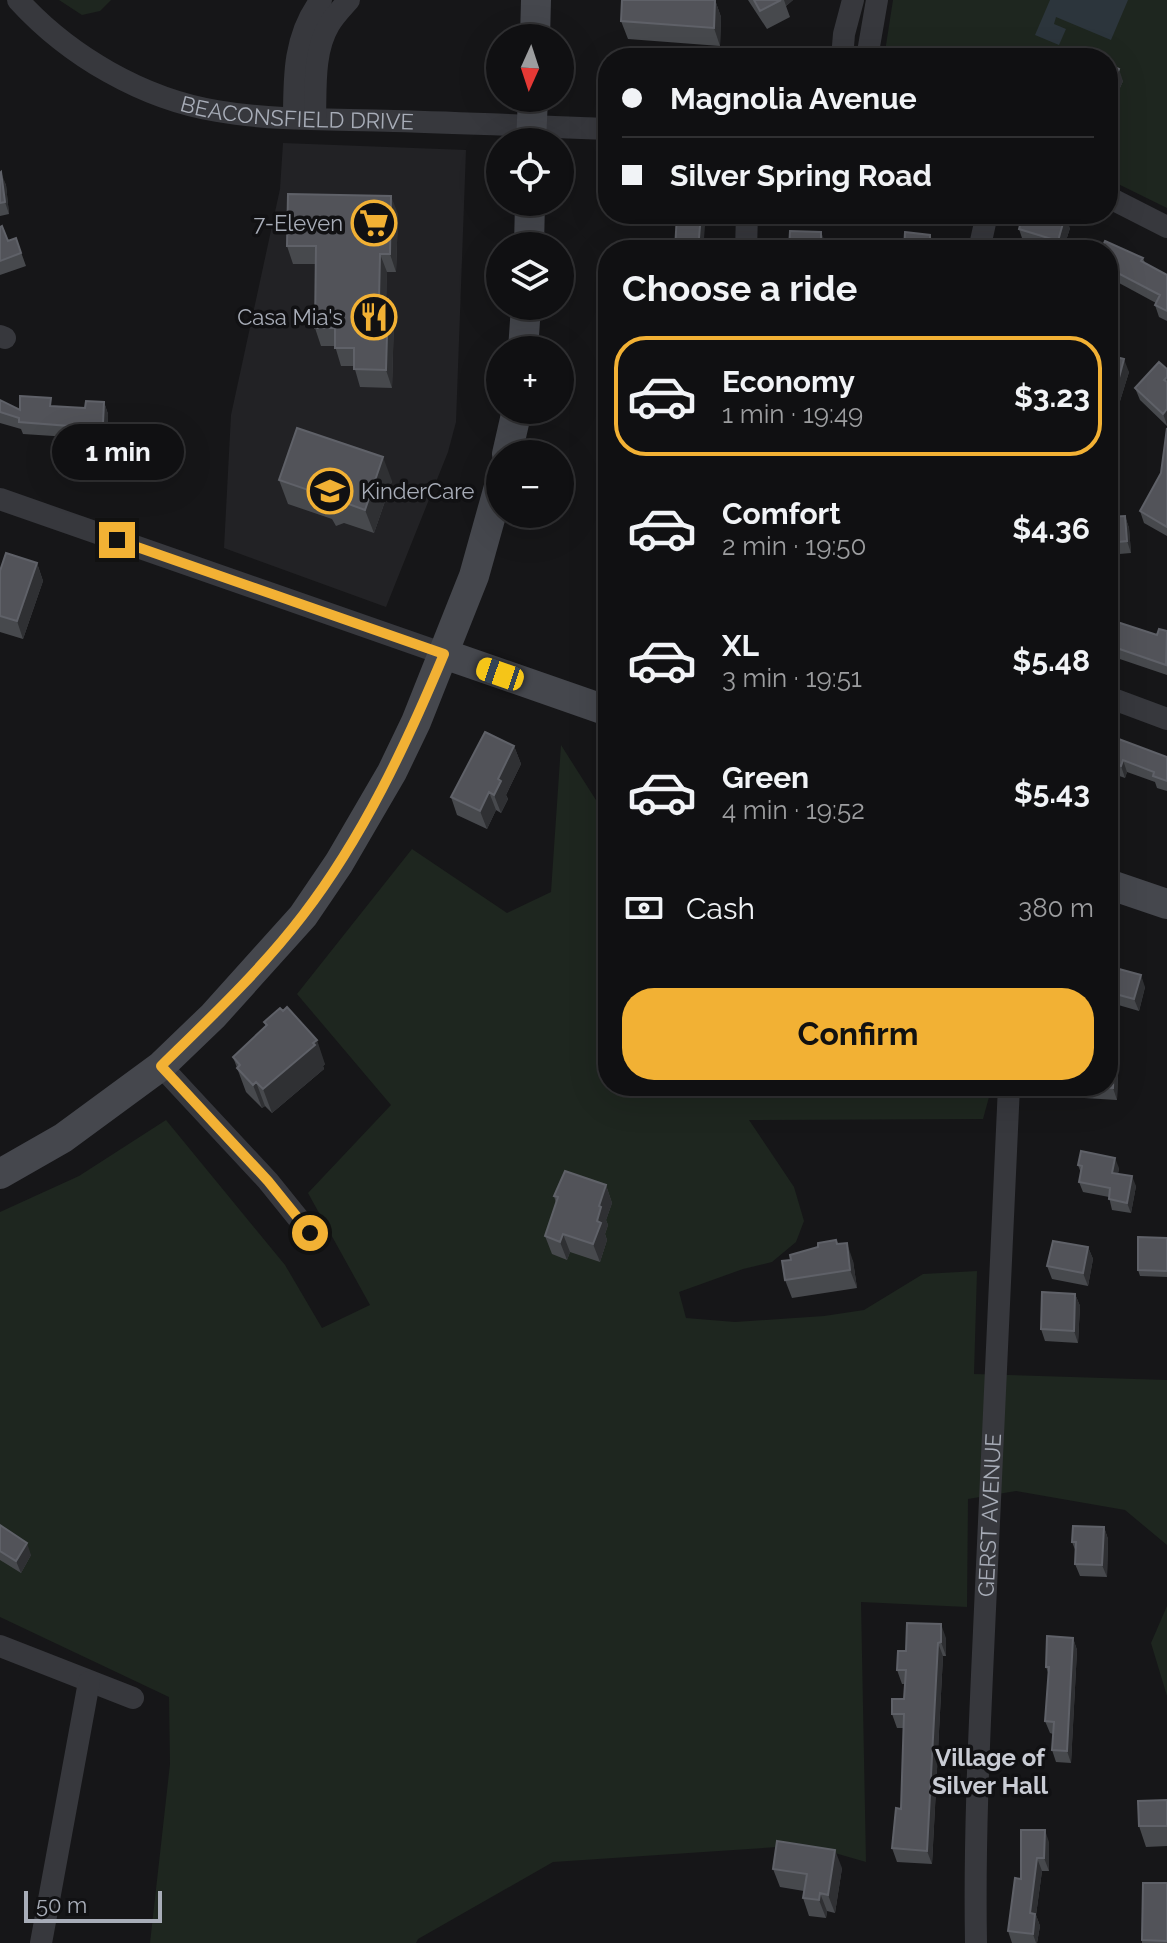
<!DOCTYPE html>
<meta charset="utf-8">
<style>
body{margin:0;font-family:Raleway,sans-serif;background:#19191b;color:#f1f3f6;height:100vh;display:flex;flex-direction:column;font-size:30px;white-space:nowrap}
*{box-sizing:border-box;margin:0}
p{font-size:26px;color:#9c9d9f}
.icon{flex:none;width:44px;height:44px;fill:none;stroke:currentColor;stroke-width:2;stroke-linecap:round;stroke-linejoin:round}
.map{position:relative;flex:1;overflow:hidden}
.drawer{position:absolute;left:598px;top:240px;width:520px;height:856px;display:flex;flex-direction:column;background:#101012;border-radius:32px;box-shadow:0 8px 32px #0002,0 0 0 2px #303032}
.drawer>*{flex:none}
.banner{position:absolute;left:598px;top:48px;width:520px;height:176px;border-radius:32px;box-shadow:0 8px 32px #0002,0 0 0 2px #303032;display:grid;align-content:center;height:176px;padding:0 24px;background:#101012}
.needle{width:52px;rotate:183deg}
.buttons{position:absolute;left:486px;top:24px;display:grid;gap:16px}
.buttons a{display:grid;place-items:center;width:88px;height:88px;border-radius:50%;background:#101012;box-shadow:0 8px 32px #0002,0 0 0 2px #303032;font-size:40px}
.scale{position:absolute;left:24px;bottom:20px;width:138px;box-sizing:border-box;padding-left:8px;border:4px solid #a8adb8;border-top:0;font-size:22px;line-height:28px;white-space:nowrap;color:#a8adb8;-webkit-text-stroke:6px #111113;paint-order:stroke}
.end{position:absolute;width:36px;height:36px;margin:-18px;border:10px solid #f2b134;background:#111;box-shadow:0 0 0 4px #111}
.from{border-radius:50%}
.bubble{position:absolute;height:56px;border-radius:28px;background:#101012;box-shadow:0 8px 32px #0002,0 0 0 2px #303032;font-size:26px;font-weight:700;line-height:56px;text-align:center}
.car{position:absolute;width:24px;height:48px;margin:-24px -12px;border-radius:10px;box-shadow:0 0 6px 2px #0007;background:linear-gradient(#f5c518 24%,#345 0 40%,#f5c518 0 76%,#345 0 86%,#f5c518 0)}
.banner b{display:flex;align-items:center;gap:28px;height:76px;font-size:30px}
.banner b+b{border-top:2px solid #303032}
.banner i{width:20px;height:20px;background:#f1f3f6}
ul{padding:0;list-style:none}
li{display:flex;align-items:center;gap:24px;height:120px;margin:0 16px 12px;padding:0 8px;border:4px solid transparent;border-radius:32px}
li div{flex:1}
li b{display:block;font-size:30px}
li em{font-style:normal;font-weight:700}
li.on{border-color:#f2b134}
li>.icon{width:72px;height:72px;stroke-width:1.5}
h2{padding:0 24px;font-size:36px;line-height:96px}
.pay{display:flex;align-items:center;gap:20px;height:88px;padding:0 24px;font-size:30px}
.pay p{margin-inline-start:auto}
.button{display:flex;gap:16px;margin-top:auto;padding:16px 24px}
.button a{flex:1;height:92px;border-radius:32px;background:#f2b134;color:#111;font-size:32px;font-weight:700;line-height:92px;text-align:center}
.map>svg:first-child{display:block}
</style>
<div class="map">
<svg width="1167" height="1943" viewBox="0 0 1167 1943">
<rect width="100%" height="100%" fill="#161618"/>
<!-- built -->
<path fill="#222225" d="M 283,143 L 466,150 L 456,422 L 448,452 L 386,607 L 224,548 L 231,415 L 280,189 Z"/>
<!-- green -->
<path fill="#1e261f" d="M 59,0 L 111,0 L 100,11 L 82,15 Z
M 893,0 L 1167,0 L 1167,208 L 1108,179 L 1108,58 L 884,58 Z
M 561,745 L 608,819 L 608,1086 L 992,1086 L 983,1119 L 749,1120 L 794,1187 L 804,1221 L 796,1242 L 772,1262 L 743,1269 L 679,1292 L 686,1318 L 735,1322 L 824,1316 L 864,1310 L 923,1274 L 977,1271 L 974,1374 L 1167,1380 L 1167,1545 L 1125,1510 L 1016,1491 L 968,1499 L 967,1607 L 861,1602 L 866,1862 L 807,1845 L 553,1862 L 418,1939 L 416,1943 L 150,1943 L 170,1764 L 169,1697 L 0,1617 L 0,1212 L 79,1176 L 166,1120 L 285,1265 L 322,1328 L 370,1305 L 308,1193 L 391,1105 L 297,994 L 412,849 L 507,913 L 551,892 Z
M 1167,1606 L 1167,1696 L 1151,1643 Z"/>
<!-- water -->
<path fill="#2c353c" d="M 1050,0 L 1128,0 L 1111,40 L 1056,17 L 1054,24 L 1066,29 L 1059,45 L 1035,35 Z"/>
<g fill="none" stroke-linecap="round" stroke-linejoin="round">
<!-- street -->
<g stroke="#37383d" stroke-width="22">
<path id="s1" d="M 18,0 C 69,56 143,99 217,111 C 275,121 336,119 394,121 C 466,123 537,126 608,129"/>
<path d="M 842,58 L 844,34 L 853,0"/>
<path d="M 867,58 L 877,0"/>
<path d="M 294,118 C 294,76 294,35 321,0"/>
<path d="M 315,119 C 316,89 313,52 329,25 C 334,16 342,8 349,0"/>
<path d="M 1108,197 L 1167,227"/>
<path d="M 746,250 L 747,214"/>
<path d="M 979,250 L 987,214"/>
<path d="M 0,336 L 5,338"/>
<path d="M 0,499 L 444,654"/>
<path d="M 1108,697 L 1167,719"/>
<path d="M 161,1066 L 268,1181 L 310,1233"/>
<path d="M 0,1646 L 133,1698"/>
<path d="M 41,1943 L 89,1682"/>
<path id="s2" d="M 976,1943 C 974,1831 980,1720 985,1609 C 993,1434 1002,1260 1009,1086"/>
</g>
<!-- secondary -->
<path stroke="#45474d" stroke-width="30" d="M 535,38 L 536,0
M 531,142 L 533,98
M 529,246 L 530,202
M 523,350 L 526,306
M 507,454 L 517,410
M 444,654 L 608,711
M 1108,884 L 1167,904
M 0,1174 L 63,1138 L 161,1066 L 213,1016 L 303,916 L 339,863 L 392,772 L 416,722 L 474,576 L 500,483"/>
</g>
<!-- wall -->
<path fill="#47494d" d="M 715,0 L 721,17 L 720,46 L 628,39 L 621,21 Z
M 748,0 L 793,0 L 786,6 L 790,17 L 767,29 Z
M 1108,64 L 1123,81 L 1112,106 L 1108,104 Z
M 0,173 L 6,185 L 9,214 L 0,216 Z
M 398,214 L 396,272 L 387,272 L 386,299 L 388,299 L 394,317 L 392,388 L 360,387 L 354,366 L 341,366 L 335,346 L 321,346 L 315,328 L 316,264 L 293,264 L 287,246 Z
M 0,227 L 8,241 L 16,238 L 26,266 L 0,275 Z
M 1070,228 L 1063,250 L 1053,250 L 1023,241 L 1019,229 Z
M 826,244 L 826,250 L 785,250 Z
M 1108,250 L 1143,258 L 1145,263 L 1167,275 L 1167,321 L 1159,317 L 1155,305 L 1156,303 L 1108,277 Z
M 1108,324 L 1114,326 L 1118,338 L 1113,356 L 1129,372 L 1120,401 L 1108,398 Z
M 1167,369 L 1167,426 L 1140,400 L 1135,388 Z
M 0,400 L 20,410 L 54,406 L 85,408 L 104,402 L 108,414 L 107,457 L 73,456 L 68,444 L 69,437 L 23,434 L 21,429 L 0,423 Z
M 1167,428 L 1167,536 L 1144,523 L 1140,511 L 1161,473 Z
M 279,480 L 392,481 L 374,533 L 344,523 L 336,526 L 332,519 L 288,504 Z
M 1125,516 L 1129,528 L 1131,553 L 1108,555 L 1108,517 Z
M 37,563 L 43,581 L 23,639 L 0,632 L 0,571 Z
M 1108,619 L 1157,635 L 1167,631 L 1167,675 L 1108,655 Z
M 1108,735 L 1167,757 L 1167,791 L 1157,788 L 1155,782 L 1127,772 L 1125,778 L 1108,772 Z
M 514,746 L 521,764 L 506,795 L 508,799 L 501,813 L 496,810 L 487,829 L 457,815 L 451,797 Z
M 1108,966 L 1145,987 L 1139,1011 L 1108,1002 Z
M 264,1022 L 325,1064 L 323,1066 L 324,1069 L 272,1113 L 265,1106 L 262,1108 L 246,1092 L 233,1057 L 266,1026 Z
M 1114,1060 L 1118,1072 L 1117,1100 L 1084,1098 L 1079,1086 Z
M 1078,1165 L 1119,1168 L 1118,1174 L 1136,1186 L 1131,1213 L 1112,1210 L 1109,1197 L 1083,1192 L 1079,1182 L 1081,1173 Z
M 606,1185 L 612,1203 L 606,1220 L 608,1225 L 605,1234 L 607,1240 L 600,1262 L 570,1252 L 567,1260 L 552,1254 L 545,1236 L 556,1203 L 554,1196 Z
M 1167,1238 L 1167,1277 L 1140,1276 L 1138,1270 Z
M 836,1240 L 838,1244 L 853,1261 L 857,1288 L 792,1298 L 785,1280 L 791,1260 Z
M 1088,1247 L 1093,1259 L 1088,1286 L 1052,1279 L 1047,1266 Z
M 1075,1294 L 1080,1306 L 1078,1343 L 1045,1341 L 1041,1329 Z
M 0,1525 L 31,1555 L 21,1573 L 0,1560 Z
M 1104,1527 L 1108,1539 L 1107,1577 L 1080,1576 L 1075,1564 L 1076,1552 L 1072,1542 Z
M 946,1638 L 946,1656 L 943,1656 L 932,1864 L 897,1862 L 892,1848 L 901,1809 L 904,1728 L 897,1728 L 892,1714 L 904,1699 L 905,1684 L 902,1684 L 897,1670 L 906,1651 Z
M 1073,1638 L 1077,1650 L 1071,1763 L 1056,1762 L 1052,1750 L 1053,1734 L 1050,1733 L 1045,1721 L 1049,1675 L 1046,1667 Z
M 1167,1800 L 1167,1846 L 1146,1847 L 1139,1826 Z
M 1049,1842 L 1049,1871 L 1042,1871 L 1036,1915 L 1040,1926 L 1037,1943 L 1012,1943 L 1008,1931 L 1021,1879 Z
M 842,1868 L 835,1913 L 827,1911 L 826,1918 L 809,1916 L 803,1898 L 804,1891 L 780,1887 L 773,1869 Z
M 1167,1883 L 1167,1943 L 1142,1943 L 1142,1940 Z"/>
<!-- shaded-wall -->
<path fill="#2f3033" d="M 715,0 L 721,17 L 720,46 L 714,28 Z
M 784,0 L 793,0 L 786,6 Z
M 1119,69 L 1123,81 L 1112,106 L 1108,94 Z
M 1,172 L 6,185 L 9,214 L 5,202 Z
M 391,196 L 398,214 L 396,272 L 390,254 Z
M 701,214 L 706,214 L 703,250 L 698,250 Z
M 1065,216 L 1070,228 L 1063,250 L 1061,250 L 1058,241 Z
M 821,232 L 826,244 L 826,250 L 822,250 L 821,247 Z
M 930,235 L 935,246 L 935,250 L 930,250 Z
M 380,254 L 387,272 L 386,317 L 379,299 Z
M 388,299 L 394,317 L 392,388 L 386,370 Z
M 1114,326 L 1118,338 L 1110,366 L 1108,360 L 1108,346 Z
M 1124,359 L 1129,372 L 1120,401 L 1116,389 Z
M 104,402 L 108,414 L 107,457 L 102,445 Z
M 1167,409 L 1167,425 L 1163,414 Z
M 383,457 L 392,481 L 374,533 L 365,510 Z
M 1125,516 L 1129,528 L 1131,553 L 1127,541 Z
M 37,563 L 43,581 L 23,639 L 17,621 Z
M 514,746 L 521,764 L 506,795 L 508,799 L 501,813 L 494,795 L 498,779 Z
M 1123,760 L 1127,772 L 1125,778 L 1121,766 Z
M 489,792 L 496,810 L 487,829 L 480,811 Z
M 1141,975 L 1145,987 L 1139,1011 L 1134,999 Z
M 317,1040 L 325,1064 L 323,1066 L 324,1069 L 272,1113 L 263,1089 Z
M 1114,1060 L 1118,1072 L 1117,1100 L 1113,1088 Z
M 256,1082 L 265,1106 L 262,1108 L 253,1085 Z
M 1115,1158 L 1119,1168 L 1116,1183 L 1112,1173 Z
M 1132,1176 L 1136,1186 L 1131,1213 L 1127,1203 Z
M 606,1185 L 612,1203 L 606,1220 L 608,1225 L 605,1234 L 607,1240 L 600,1262 L 593,1244 L 599,1206 Z
M 563,1234 L 570,1252 L 567,1260 L 560,1242 Z
M 847,1243 L 853,1261 L 857,1288 L 850,1270 Z
M 1088,1247 L 1093,1259 L 1088,1286 L 1083,1273 Z
M 1075,1294 L 1080,1306 L 1078,1343 L 1074,1331 Z
M 1104,1527 L 1108,1539 L 1107,1577 L 1102,1565 Z
M 27,1543 L 31,1555 L 21,1573 L 16,1561 Z
M 941,1624 L 946,1638 L 946,1656 L 941,1642 Z
M 1073,1638 L 1077,1650 L 1071,1763 L 1067,1751 Z
M 938,1643 L 943,1656 L 932,1864 L 927,1851 Z
M 1045,1830 L 1049,1842 L 1049,1871 L 1044,1858 Z
M 835,1850 L 842,1868 L 835,1913 L 828,1895 Z
M 1037,1858 L 1042,1871 L 1036,1915 L 1040,1926 L 1037,1943 L 1036,1943 L 1033,1934 L 1030,1913 Z
M 820,1893 L 827,1911 L 826,1918 L 819,1900 Z"/>
<!-- building -->
<path fill="#525359" stroke="#5f6168" stroke-width="2" d="M 622,0 L 715,0 L 714,28 L 621,21 Z
M 754,0 L 781,0 L 760,11 Z
M 1075,50 L 1095,58 L 1071,58 Z
M 1108,64 L 1119,69 L 1108,94 Z
M 1,172 L 5,202 L 0,203 L 0,173 Z
M 288,194 L 391,196 L 390,254 L 380,254 L 379,299 L 388,299 L 386,370 L 354,369 L 354,348 L 335,348 L 335,328 L 315,328 L 316,246 L 287,246 Z
M 677,214 L 701,214 L 698,250 L 675,250 Z
M 1023,214 L 1055,214 L 1065,216 L 1058,241 L 1019,229 Z
M 2,226 L 8,241 L 16,238 L 21,253 L 0,261 L 0,227 Z
M 790,231 L 821,232 L 821,247 L 810,246 L 810,250 L 785,250 L 785,247 L 789,248 Z
M 905,232 L 930,235 L 930,250 L 904,250 Z
M 1105,241 L 1143,258 L 1141,261 L 1167,275 L 1167,311 L 1155,305 L 1160,295 L 1108,268 L 1108,250 L 1101,250 Z
M 1108,324 L 1114,326 L 1108,346 Z
M 1108,355 L 1124,359 L 1116,389 L 1108,387 Z
M 1159,362 L 1167,369 L 1167,377 L 1164,380 L 1167,382 L 1167,409 L 1163,414 L 1135,388 Z
M 20,396 L 51,398 L 50,406 L 85,408 L 86,401 L 104,402 L 102,445 L 68,444 L 69,426 L 19,422 L 19,418 L 0,412 L 0,400 L 20,410 Z
M 297,428 L 383,457 L 365,510 L 335,499 L 327,502 L 323,495 L 279,480 Z
M 1167,428 L 1167,527 L 1140,511 L 1161,473 Z
M 1125,516 L 1127,541 L 1108,543 L 1108,517 Z
M 6,553 L 37,563 L 17,621 L 0,616 L 0,571 Z
M 1108,619 L 1157,635 L 1159,629 L 1167,631 L 1166,665 L 1108,645 Z
M 485,732 L 514,746 L 498,779 L 501,781 L 494,795 L 489,792 L 480,811 L 451,797 Z
M 1108,735 L 1167,757 L 1167,781 L 1153,776 L 1154,772 L 1123,760 L 1121,766 L 1108,762 Z
M 1108,966 L 1141,975 L 1134,999 L 1108,992 Z
M 287,1007 L 317,1040 L 313,1043 L 315,1045 L 263,1089 L 256,1082 L 253,1085 L 237,1068 L 240,1065 L 233,1057 L 267,1025 L 264,1022 L 280,1008 L 283,1011 Z
M 1108,1060 L 1114,1060 L 1113,1088 L 1079,1086 L 1108,1086 Z
M 1081,1151 L 1115,1158 L 1112,1173 L 1132,1176 L 1127,1203 L 1109,1199 L 1110,1188 L 1079,1182 L 1082,1166 L 1078,1165 Z
M 565,1171 L 606,1185 L 599,1206 L 601,1207 L 597,1221 L 601,1223 L 593,1244 L 563,1234 L 560,1242 L 545,1236 L 558,1197 L 554,1196 Z
M 1138,1237 L 1167,1238 L 1167,1271 L 1138,1270 Z
M 836,1240 L 837,1244 L 847,1243 L 850,1270 L 785,1280 L 782,1261 L 791,1260 L 790,1255 L 818,1247 L 818,1243 Z
M 1053,1241 L 1088,1247 L 1083,1273 L 1047,1266 Z
M 1042,1292 L 1075,1294 L 1074,1331 L 1041,1329 Z
M 0,1525 L 27,1543 L 16,1561 L 0,1551 Z
M 1073,1526 L 1104,1527 L 1102,1565 L 1075,1564 L 1076,1542 L 1072,1542 Z
M 907,1623 L 941,1624 L 941,1642 L 938,1643 L 927,1851 L 892,1848 L 896,1808 L 901,1809 L 904,1714 L 892,1714 L 892,1699 L 904,1699 L 906,1670 L 897,1670 L 898,1651 L 906,1651 Z
M 1047,1636 L 1073,1638 L 1067,1751 L 1052,1750 L 1054,1722 L 1045,1721 L 1049,1667 L 1046,1667 Z
M 1167,1800 L 1167,1826 L 1139,1826 L 1138,1801 Z
M 1021,1830 L 1045,1830 L 1044,1858 L 1037,1858 L 1030,1913 L 1035,1914 L 1033,1934 L 1008,1931 L 1015,1878 L 1021,1879 Z
M 777,1841 L 835,1850 L 828,1895 L 820,1893 L 819,1900 L 803,1898 L 807,1874 L 773,1869 Z
M 1143,1883 L 1167,1883 L 1167,1941 L 1142,1940 Z"/>
<g fill="none" stroke-linecap="round" stroke-linejoin="round">
<!-- route -->
<path stroke="#f2b134" stroke-width="10" d="M 117,540 L 444,654 C 406,745 363,837 303,915 C 261,970 210,1018 161,1066 L 268,1181 L 310,1233"/>
</g>
<!-- icons -->
<defs>
<g id="supermarket-ring" transform="scale(2.3)"><circle r="9.5" fill="#111113" stroke="#f2b134" stroke-width="1.5"/><path d="M-6-5.5h2.5l.6 2H6L4.5 2H-2.5L-4.4-4H-6ZM-1.5 3.2a1.3 1.3 0 1 0 .1 0ZM3 3.2a1.3 1.3 0 1 0 .1 0Z" fill="#f2b134"/></g>
<g id="restaurant-ring" transform="scale(2.3)"><circle r="9.5" fill="#111113" stroke="#f2b134" stroke-width="1.5"/><path d="M-5-6h1v4h1v-4h1v4h1v-4h1v5L-1.5 .5V6h-2V.5L-5-1ZM5-6V6H3V1.5H1.5Q1.5-4 5-6Z" fill="#f2b134"/></g>
<g id="school-ring" transform="scale(2.3)"><circle r="9.5" fill="#111113" stroke="#f2b134" stroke-width="1.5"/><path d="M0-5L7-2L0 1L-7-2ZM-4 1L0 2.5L4 1V4Q0 6-4 4Z" fill="#f2b134"/></g>
</defs>
<g fill-rule="evenodd">
<use href="#supermarket-ring" x="374" y="223"/>
<use href="#restaurant-ring" x="374" y="317"/>
<use href="#school-ring" x="330" y="491"/>
</g>
<g text-anchor="middle" stroke-width="7" stroke-linejoin="round" paint-order="stroke">
<!-- street labels -->
<g font-size="22" fill="#a8adb8" stroke="#111113">
<text dy="8" stroke="none"><textPath href="#s1" startOffset="312">BEACONSFIELD DRIVE</textPath></text>
<text dy="8" stroke="none"><textPath href="#s2" startOffset="428">GERST AVENUE</textPath></text>
</g>
<!-- poi labels -->
<g font-size="22" fill="#a8adb8" stroke="#111113" text-anchor="end">
<text x="343" y="231">7-Eleven</text>
<text x="343" y="325">Casa Mia's</text>
<text x="361" y="499" text-anchor="start">KinderCare</text>
</g>
<!-- neighbourhood labels -->
<g font-size="24" font-weight="bold" fill="#c9ccd4" stroke="#111113">
<text x="990" y="1766">Village of<tspan x="990" dy="28">Silver Hall</tspan></text>
</g>
</g>
</svg>
<div class="buttons">
<a><svg class="needle" viewBox="-14 -14 28 28"><path d="M0-13l5 13h-10z" fill="#e53935"/><path d="M0 13l5-13h-10z" fill="#9c9d9f"/></svg></a>
<a><svg class="icon" aria-label="locate" viewBox="0 0 24 24"><circle cx="12" cy="12" r="6"/><path d="M12 2v4M12 18v4M2 12h4M18 12h4"/></svg></a>
<a><svg class="icon" aria-label="layers" viewBox="0 0 24 24"><path d="M12 4l9 5-9 5-9-5zM3 14l9 5 9-5"/></svg></a>
<a>+</a>
<a>−</a>
</div>
<div class="scale">50 m</div>
<i class="end from" style="left:310px;top:1233px"></i>
<i class="end" style="left:117px;top:540px"></i>
<div class="bubble" style="left:52px;top:424px;width:132px">1 min</div>
<i class="car" style="left:500px;top:674px;rotate:289deg"></i>
<div class="banner">
<b><i class="from"></i>Magnolia Avenue</b>
<b><i></i>Silver Spring Road</b>
</div>
<section class="drawer">
<h2>Choose a ride</h2>
<ul>
<li class="on"><svg class="icon" aria-label="car" viewBox="0 0 24 24"><path d="M5 17H2v-5l4-1 3-4h7l3 4 3 1v5h-3M9 17h6M6 11h13"/><circle cx="7" cy="17" r="2"/><circle cx="17" cy="17" r="2"/></svg><div><b>Economy</b><p>1 min · 19:49</p></div><em>$3.23</em></li>
<li><svg class="icon" aria-label="car" viewBox="0 0 24 24"><path d="M5 17H2v-5l4-1 3-4h7l3 4 3 1v5h-3M9 17h6M6 11h13"/><circle cx="7" cy="17" r="2"/><circle cx="17" cy="17" r="2"/></svg><div><b>Comfort</b><p>2 min · 19:50</p></div><em>$4.36</em></li>
<li><svg class="icon" aria-label="car" viewBox="0 0 24 24"><path d="M5 17H2v-5l4-1 3-4h7l3 4 3 1v5h-3M9 17h6M6 11h13"/><circle cx="7" cy="17" r="2"/><circle cx="17" cy="17" r="2"/></svg><div><b>XL</b><p>3 min · 19:51</p></div><em>$5.48</em></li>
<li><svg class="icon" aria-label="car" viewBox="0 0 24 24"><path d="M5 17H2v-5l4-1 3-4h7l3 4 3 1v5h-3M9 17h6M6 11h13"/><circle cx="7" cy="17" r="2"/><circle cx="17" cy="17" r="2"/></svg><div><b>Green</b><p>4 min · 19:52</p></div><em>$5.43</em></li>
</ul>
<div class="pay"><svg class="icon" aria-label="cash" viewBox="0 0 24 24"><path d="M3 7h18v10H3z"/><circle cx="12" cy="12" r="2"/></svg>Cash<p>380 m</p></div>
<div class="button"><a>Confirm</a></div>
</section>
</div>
